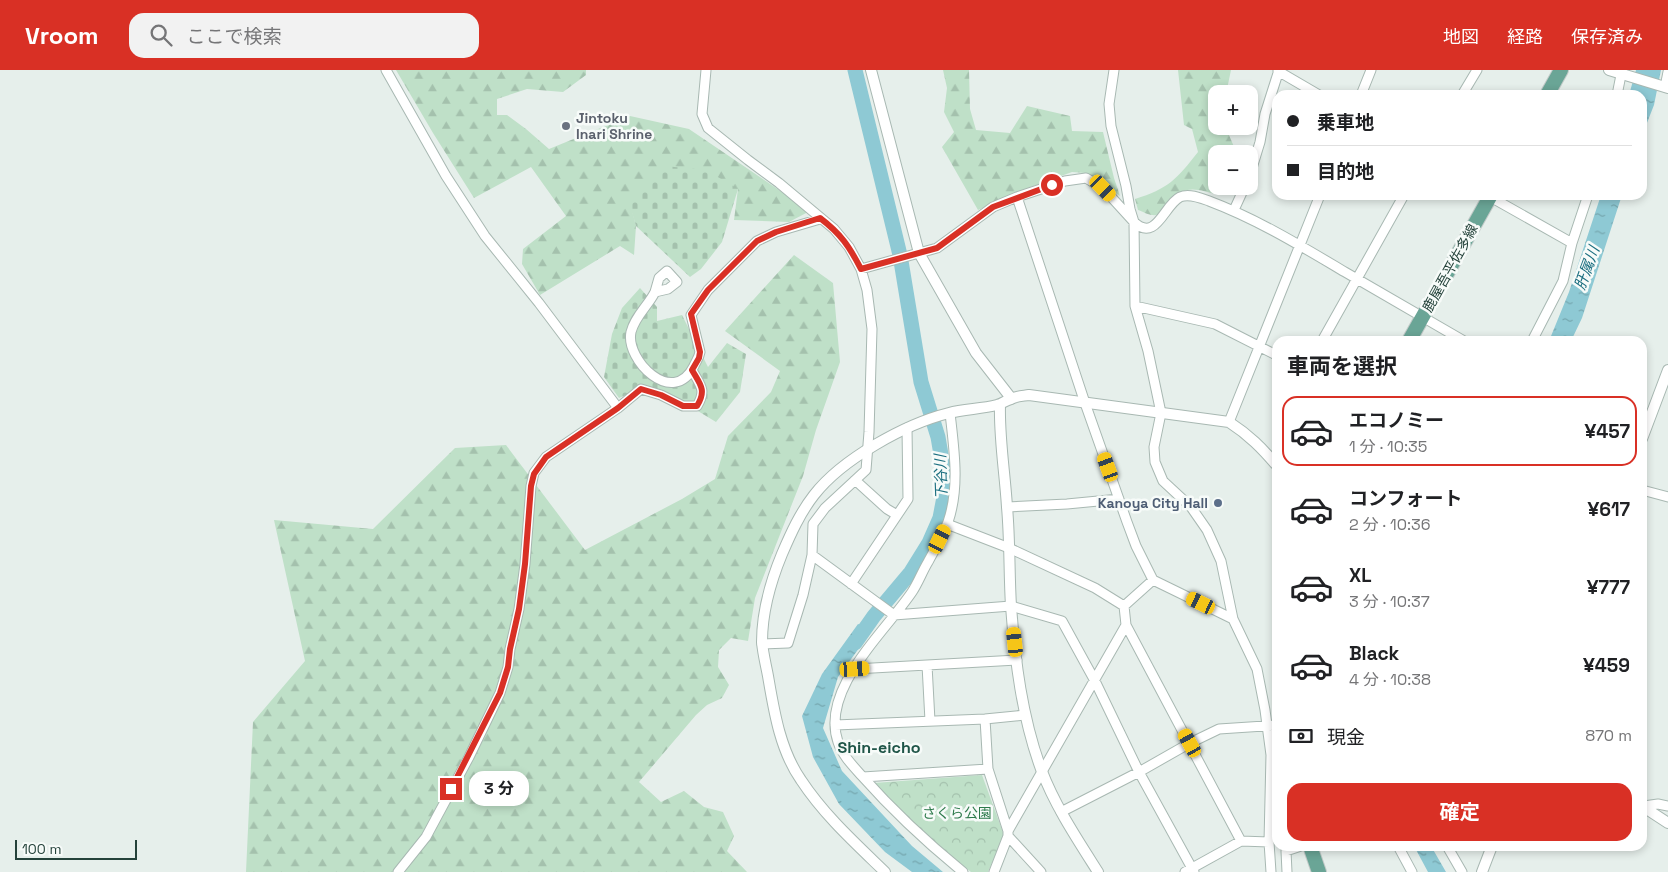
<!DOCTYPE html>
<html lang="ja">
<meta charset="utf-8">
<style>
body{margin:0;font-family:"Space Grotesk","Noto Sans JP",sans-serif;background:#f2f2f2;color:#202124;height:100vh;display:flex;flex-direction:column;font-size:19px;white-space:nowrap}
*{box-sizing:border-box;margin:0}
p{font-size:16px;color:#757577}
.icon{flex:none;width:28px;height:28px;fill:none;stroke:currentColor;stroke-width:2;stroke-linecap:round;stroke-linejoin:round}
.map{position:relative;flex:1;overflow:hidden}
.panel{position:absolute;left:1272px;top:266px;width:375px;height:515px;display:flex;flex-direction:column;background:#fff;border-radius:15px;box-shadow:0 2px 8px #0003}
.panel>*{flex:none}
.top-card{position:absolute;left:1272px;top:20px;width:375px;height:110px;border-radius:15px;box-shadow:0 2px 8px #0003;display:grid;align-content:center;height:110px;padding:0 15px;background:#fff}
.controls{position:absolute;left:1208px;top:15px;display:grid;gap:10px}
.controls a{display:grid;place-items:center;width:50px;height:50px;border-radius:10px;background:#fff;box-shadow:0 2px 8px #0003;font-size:25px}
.scale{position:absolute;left:15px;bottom:12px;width:122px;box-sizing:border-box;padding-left:5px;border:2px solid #24423a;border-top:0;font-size:14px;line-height:18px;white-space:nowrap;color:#24423a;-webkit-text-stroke:4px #f7fbf9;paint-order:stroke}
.end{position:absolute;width:22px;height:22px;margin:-11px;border:6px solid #d93025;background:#fff;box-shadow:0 0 0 2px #fff}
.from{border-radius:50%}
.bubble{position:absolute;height:35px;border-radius:15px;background:#fff;box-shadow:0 2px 8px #0003;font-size:16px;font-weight:700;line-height:35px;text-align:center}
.car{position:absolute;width:15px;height:30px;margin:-15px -8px;border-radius:6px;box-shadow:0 0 4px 1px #0007;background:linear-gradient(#f5c518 24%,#345 0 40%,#f5c518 0 76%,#345 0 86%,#f5c518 0)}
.top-card b{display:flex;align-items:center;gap:18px;height:48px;font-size:19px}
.top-card b+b{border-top:1px solid #e0e0e0}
.top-card i{width:12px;height:12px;background:#202124}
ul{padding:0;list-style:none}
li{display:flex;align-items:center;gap:15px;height:70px;margin:0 10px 8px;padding:0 5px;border:2px solid transparent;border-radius:15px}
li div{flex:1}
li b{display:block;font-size:19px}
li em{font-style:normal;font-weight:700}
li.active{border-color:#d93025}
li>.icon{width:45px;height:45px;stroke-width:1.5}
h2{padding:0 15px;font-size:22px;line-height:60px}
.pay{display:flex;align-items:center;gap:12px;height:55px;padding:0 15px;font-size:19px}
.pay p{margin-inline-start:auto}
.button{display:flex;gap:10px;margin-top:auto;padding:10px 15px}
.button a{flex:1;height:58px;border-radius:15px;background:#d93025;color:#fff;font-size:20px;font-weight:700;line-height:58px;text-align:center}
header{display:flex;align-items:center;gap:30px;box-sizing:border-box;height:70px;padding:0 25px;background:#d93025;color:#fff}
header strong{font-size:24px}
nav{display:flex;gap:28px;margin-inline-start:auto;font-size:18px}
.search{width:350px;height:45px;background:#f2f2f2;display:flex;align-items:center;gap:12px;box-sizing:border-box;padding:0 18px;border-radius:15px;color:#757577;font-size:19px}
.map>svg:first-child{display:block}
</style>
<header>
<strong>Vroom</strong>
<div class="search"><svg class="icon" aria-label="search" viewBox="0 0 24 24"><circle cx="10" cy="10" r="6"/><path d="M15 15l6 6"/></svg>ここで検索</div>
<nav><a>地図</a><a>経路</a><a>保存済み</a></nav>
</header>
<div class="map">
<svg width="1668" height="802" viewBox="0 0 1668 802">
<defs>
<pattern id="forest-firs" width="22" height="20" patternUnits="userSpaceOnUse" patternTransform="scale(1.25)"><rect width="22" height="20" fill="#bfe0c8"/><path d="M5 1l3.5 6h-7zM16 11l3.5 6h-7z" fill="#a4c1ad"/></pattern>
<pattern id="cemetery-stones" width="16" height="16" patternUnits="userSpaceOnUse" patternTransform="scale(1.25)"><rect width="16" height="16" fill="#bfe0c8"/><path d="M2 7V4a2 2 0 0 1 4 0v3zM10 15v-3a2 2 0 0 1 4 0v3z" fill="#a4c1ad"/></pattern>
<pattern id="park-crowns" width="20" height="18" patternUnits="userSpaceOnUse" patternTransform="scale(1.25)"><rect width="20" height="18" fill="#bfe0c8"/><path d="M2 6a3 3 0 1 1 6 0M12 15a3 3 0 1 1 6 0" fill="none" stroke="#a4c1ad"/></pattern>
<pattern id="water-ripples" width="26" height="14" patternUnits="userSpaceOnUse" patternTransform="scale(1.25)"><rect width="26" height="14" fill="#8ec9d4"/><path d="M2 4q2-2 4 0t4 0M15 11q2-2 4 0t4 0" fill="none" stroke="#74a5ad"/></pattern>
</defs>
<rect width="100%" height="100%" fill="#e6efeb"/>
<!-- forest -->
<path fill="url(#forest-firs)" d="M 396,0 L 586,0 L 586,5 L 563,22 L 527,19 L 497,29 L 497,45 L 507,45 L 526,59 L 549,79 L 630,46 L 689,59 L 810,141 L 789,152 L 734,150 L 738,119 L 629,129 L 636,156 L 634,185 L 620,176 L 540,225 L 522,194 L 523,179 L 566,146 L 531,97 L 474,128 L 433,63 Z
M 943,0 L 969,0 L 970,39 L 976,60 L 1010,63 L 1027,36 L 1070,46 L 1072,61 L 1103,62 L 1114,108 L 1120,126 L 1097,109 L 1085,103 L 1072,102 L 1031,117 L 978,140 L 942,77 L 954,62 L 944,42 L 947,18 Z
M 1178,0 L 1231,0 L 1226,24 L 1216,24 L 1216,56 L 1225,56 L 1235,79 L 1235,84 L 1216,84 L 1216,116 L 1223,116 L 1216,124 C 1205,122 1193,116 1182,122 C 1171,127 1166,147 1152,145 C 1148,145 1142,141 1138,140 L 1135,129 C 1168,119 1177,109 1198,82 L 1192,59 L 1184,55 Z
M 794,185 L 833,213 L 840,292 L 816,360 L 803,406 L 755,528 L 748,571 L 731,568 L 719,580 L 718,597 L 729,615 L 722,628 L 707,635 L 696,645 L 639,712 L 661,732 L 684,721 L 704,737 L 723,742 L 734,766 L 727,781 L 747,802 L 246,802 L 253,652 L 305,591 L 274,450 L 373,459 L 455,378 L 506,375 L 585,480 L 682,429 L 715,409 L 728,366 L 771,322 L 780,301 L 725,261 Z"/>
<!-- cemetery -->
<path fill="url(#cemetery-stones)" d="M 664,96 L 706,100 L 738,119 L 722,172 L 701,199 L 690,207 L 636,156 L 628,129 Z
M 640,218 L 657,237 L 657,251 L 682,245 L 708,297 L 727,273 L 746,284 L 740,322 L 716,352 L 683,332 L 641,319 L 619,328 L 604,307 L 612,264 L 622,238 Z"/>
<!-- park -->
<path fill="url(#park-crowns)" d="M 982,705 L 1004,765 L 988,802 L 971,802 L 940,777 L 901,742 L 874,713 Z"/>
<!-- water -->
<path fill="url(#water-ripples)" d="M 1636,0 L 1661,0 L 1654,35 L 1643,63 L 1642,25 L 1629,25 Z
M 1601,125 L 1622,125 L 1582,248 L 1571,271 L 1549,271 L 1569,222 Z
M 858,554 L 873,559 L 838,607 L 823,658 L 842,701 L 912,776 L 943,802 L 912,802 L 885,782 L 839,734 L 813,687 L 802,646 L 822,604 Z
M 1414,776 L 1431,776 L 1446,802 L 1428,802 Z"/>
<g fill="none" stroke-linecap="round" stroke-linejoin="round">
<!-- river -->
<path stroke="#8ec9d4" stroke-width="15" d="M 855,573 L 874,546 L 911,502 L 929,473 L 940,448 L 944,427 L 945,408 L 938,367 L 921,312 L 900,185 L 855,0"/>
<!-- minor casing -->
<g stroke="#a8b8b2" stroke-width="11">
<path id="minor" d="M 386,0 L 446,106 L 485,166 L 539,233 L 618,338
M 706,0 L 702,44 L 708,58 L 748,90 L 779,113 L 834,159 L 849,177 L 861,199 L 867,220 L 872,259 L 869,362 L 866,400 L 825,438 L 813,454 L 812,485 L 803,525 L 788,573 L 762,574
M 1114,0 L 1109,34 L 1111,56 L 1126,116 L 1130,139 L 1134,152 L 1135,236 L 1148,281 L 1161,343 L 1154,377 L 1155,392 L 1163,411 L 1191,437 L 1207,460 L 1221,491 L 1233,549 L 1257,599 L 1265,640 L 1271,685 L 1269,772 L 1271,802
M 1278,1 L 1319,25
M 1665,17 L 1668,2
M 1361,25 L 1371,0
M 1462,25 L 1477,0
M 1617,25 L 1622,0
M 1249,108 L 1260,72 L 1265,44 L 1279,0
M 1487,125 L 1572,173
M 1017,127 L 1085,333 L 1127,452 L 1136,476 L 1153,510 L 1233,549
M 1234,140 L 1245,116
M 861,199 L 937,178 L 993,137 L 1017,127 L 1065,111 L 1086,108 L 1103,118 L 1134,152 C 1156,173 1164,135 1180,127 C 1189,123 1201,128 1209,131 C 1257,149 1301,176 1345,202 C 1384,225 1424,248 1464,271
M 655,222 L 659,208 L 667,201 L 677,212 L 668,219 L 655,222 C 648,236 635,246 631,262 C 625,290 673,338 694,296 C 696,291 699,288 700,282 L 691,245 L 708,220 L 757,171 L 776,162 L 820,149
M 1135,236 L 1215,254 L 1278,286
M 1322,271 L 1404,125
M 1532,271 L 1563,211 L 1572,173 L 1588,125
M 950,343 C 954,379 960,417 948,452 C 943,466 935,479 928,492 C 922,502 918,513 912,522 C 885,562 820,619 838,672 C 842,685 853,696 862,706 C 894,742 925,771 963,802
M 1229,352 L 1320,125
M 855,410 L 887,439 L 897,445
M 1642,420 L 1668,427
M 1007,437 L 1067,434 L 1119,429
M 947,454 L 1009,478 L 1095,518 L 1124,536 L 1126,555 L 1241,771
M 812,485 L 894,545 L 1011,536 L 1062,551 L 1095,611 L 1139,702 L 1194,802
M 851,514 L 908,429 L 907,358
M 1124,536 L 1153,510
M 927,595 L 930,651
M 855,599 L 1017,590
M 985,649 L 988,699 L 1008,761 L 1008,766 L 994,802
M 835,655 L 985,649 L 1025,645
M 863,707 L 988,699
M 1644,736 L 1658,734 L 1668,736
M 1061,742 L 1139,702 L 1190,673 L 1219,659 L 1278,655
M 1008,761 L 1126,555
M 1008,766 L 1041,802
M 1398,776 L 1412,802
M 1447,776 L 1462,802
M 398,802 L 426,767 L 469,687 L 500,623 L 508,597 L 510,579 L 519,539 L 525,494 L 531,416 L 534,403 L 546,387 L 618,338 L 641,319 L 661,325 L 683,336 L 697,336 C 707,320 700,315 692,300
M 1185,802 L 1241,771 L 1269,772
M 1287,802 L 1286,781 L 1301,776"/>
</g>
<!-- tertiary casing -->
<g stroke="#a8b8b2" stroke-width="12">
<path id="tertiary" d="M 871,0 L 919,183 L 976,283 L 1011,328
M 1609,0 L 1668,18
M 1000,335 C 999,369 1005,403 1007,437 C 1010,470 1009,503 1011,536 C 1015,591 1022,647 1041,699 C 1055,736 1077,769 1098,802
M 1642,369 L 1668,300
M 1642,736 L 1668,753
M 885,802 C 855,773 824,745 801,710 C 780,680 774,641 768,606 C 766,595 763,584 762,572 C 762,541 770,513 782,484 C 791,463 800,443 814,425 C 842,389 905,354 949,343 C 964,339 981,339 997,335 C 1002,334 1006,330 1011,329 C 1016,326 1023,326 1029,325 L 1229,352 C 1249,365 1262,378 1278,397
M 1482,802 L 1492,776"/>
</g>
<!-- primary casing -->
<g stroke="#c2cac8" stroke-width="16">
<path id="primary" d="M 1547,25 L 1561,0
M 1409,271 L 1491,125
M 1310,776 L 1319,802"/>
</g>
<!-- minor -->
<use href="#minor" stroke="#fff" stroke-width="9"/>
<!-- tertiary -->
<use href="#tertiary" stroke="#fff" stroke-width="10"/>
<!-- primary -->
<use href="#primary" stroke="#6aa596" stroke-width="14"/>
</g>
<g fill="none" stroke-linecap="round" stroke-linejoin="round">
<!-- route -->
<path stroke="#d93025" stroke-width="6" d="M 451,719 L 500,623 L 508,597 L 510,579 L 519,539 L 525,494 L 531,416 L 534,404 L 546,387 L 618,338 L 641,319 L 661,325 L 683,336 L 697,336 C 707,320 700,314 692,300 L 699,288 L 700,282 L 691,244 L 708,220 L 757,171 L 776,162 L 820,148 C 841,164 849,176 861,199 L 937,178 L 993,137 L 1052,115"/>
</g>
<!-- markers -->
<circle fill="#6b7280" stroke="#f7fbf9" stroke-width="2" cx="566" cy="56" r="5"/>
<circle fill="#5c6f8a" stroke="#f7fbf9" stroke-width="2" cx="1218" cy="433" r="5"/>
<g text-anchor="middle" stroke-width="5" stroke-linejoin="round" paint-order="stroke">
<!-- worship labels -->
<g font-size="14" font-weight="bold" fill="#5b616d" stroke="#f7fbf9" text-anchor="start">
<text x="576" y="53">Jintoku<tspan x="576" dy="16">Inari Shrine</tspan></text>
</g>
<!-- street labels -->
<g font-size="14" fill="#24423a" stroke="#f7fbf9">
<text transform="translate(1450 198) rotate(-61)" y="5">鹿屋吾平佐多線</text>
</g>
<!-- service labels -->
<g font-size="14" font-weight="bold" fill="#4e5e75" stroke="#f7fbf9" text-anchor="end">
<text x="1208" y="438">Kanoya City Hall</text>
</g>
<!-- park labels -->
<g font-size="14" fill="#2d7a4b" stroke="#f7fbf9">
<text x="957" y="748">さくら公園</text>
</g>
<!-- water labels -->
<g font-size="15" font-style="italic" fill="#1c6f80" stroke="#f7fbf9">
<text transform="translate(1587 198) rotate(-70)" y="5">肝属川</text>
<text transform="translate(941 407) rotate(-92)" y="5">下谷川</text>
</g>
<!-- quarter labels -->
<g font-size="16" font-weight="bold" fill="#1f5548" stroke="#f7fbf9">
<text x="879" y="683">Shin-eicho</text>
</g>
</g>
</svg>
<div class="controls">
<a>+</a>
<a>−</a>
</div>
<div class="scale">100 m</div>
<i class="end from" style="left:1052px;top:115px"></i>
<i class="end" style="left:451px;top:719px"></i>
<div class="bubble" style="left:469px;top:701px;width:60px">3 分</div>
<i class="car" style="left:1103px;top:118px;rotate:136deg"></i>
<i class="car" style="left:1108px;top:397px;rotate:340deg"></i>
<i class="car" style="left:940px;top:469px;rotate:26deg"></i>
<i class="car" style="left:1201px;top:533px;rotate:296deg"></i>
<i class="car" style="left:1015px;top:572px;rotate:354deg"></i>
<i class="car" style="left:855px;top:599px;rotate:87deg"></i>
<i class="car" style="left:1190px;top:673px;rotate:331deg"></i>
<div class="top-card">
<b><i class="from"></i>乗車地</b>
<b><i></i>目的地</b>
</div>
<section class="panel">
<h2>車両を選択</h2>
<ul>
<li class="active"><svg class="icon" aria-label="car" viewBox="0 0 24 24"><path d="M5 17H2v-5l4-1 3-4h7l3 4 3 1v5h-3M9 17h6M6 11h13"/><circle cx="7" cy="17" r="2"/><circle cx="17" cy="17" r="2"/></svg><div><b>エコノミー</b><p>1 分 · 10:35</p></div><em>¥457</em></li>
<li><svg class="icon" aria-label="car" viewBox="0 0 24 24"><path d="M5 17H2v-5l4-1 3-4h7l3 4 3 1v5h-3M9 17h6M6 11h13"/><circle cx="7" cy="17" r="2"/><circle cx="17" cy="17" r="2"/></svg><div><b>コンフォート</b><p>2 分 · 10:36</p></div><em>¥617</em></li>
<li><svg class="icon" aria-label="car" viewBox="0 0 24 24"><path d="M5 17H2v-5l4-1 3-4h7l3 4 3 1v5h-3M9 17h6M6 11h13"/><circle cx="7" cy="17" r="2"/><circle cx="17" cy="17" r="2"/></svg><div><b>XL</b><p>3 分 · 10:37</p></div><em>¥777</em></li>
<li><svg class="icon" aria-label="car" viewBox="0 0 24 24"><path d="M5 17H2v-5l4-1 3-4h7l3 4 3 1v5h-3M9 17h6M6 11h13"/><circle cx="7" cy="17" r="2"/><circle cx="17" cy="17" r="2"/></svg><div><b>Black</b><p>4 分 · 10:38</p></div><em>¥459</em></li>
</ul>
<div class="pay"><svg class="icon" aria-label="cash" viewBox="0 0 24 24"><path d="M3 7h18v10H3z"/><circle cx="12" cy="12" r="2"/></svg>現金<p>870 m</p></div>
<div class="button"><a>確定</a></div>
</section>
</div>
